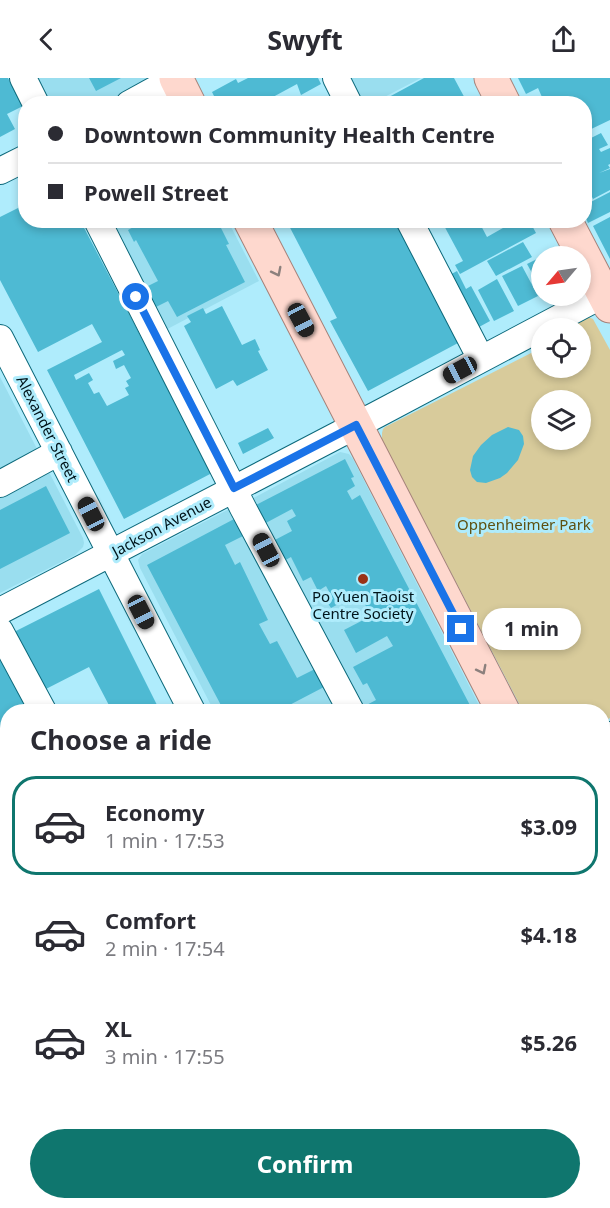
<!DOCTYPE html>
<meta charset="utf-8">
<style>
body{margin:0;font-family:"Noto Sans",sans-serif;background:#f7f7f7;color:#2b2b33;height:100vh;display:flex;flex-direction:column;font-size:22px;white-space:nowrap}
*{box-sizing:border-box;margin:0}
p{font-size:20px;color:#7c7c81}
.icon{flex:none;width:33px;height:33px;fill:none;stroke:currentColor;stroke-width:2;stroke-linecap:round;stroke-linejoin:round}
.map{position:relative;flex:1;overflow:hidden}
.sheet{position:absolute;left:0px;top:626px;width:610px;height:506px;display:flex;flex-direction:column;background:#fff;border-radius:24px 24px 0 0;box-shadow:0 3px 9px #0003}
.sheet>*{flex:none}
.top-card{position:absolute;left:18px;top:18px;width:574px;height:132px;border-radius:24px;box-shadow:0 3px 9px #0003;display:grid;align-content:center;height:132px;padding:0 30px;background:#fff}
.needle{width:39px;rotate:241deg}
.controls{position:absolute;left:531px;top:168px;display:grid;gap:12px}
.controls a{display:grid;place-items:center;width:60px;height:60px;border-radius:50%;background:#fff;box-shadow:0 3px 9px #0003;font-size:30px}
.end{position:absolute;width:27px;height:27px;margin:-14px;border:8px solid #1a73e8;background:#fff;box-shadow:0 0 0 3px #fff}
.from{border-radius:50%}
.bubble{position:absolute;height:42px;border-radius:21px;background:#fff;box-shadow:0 3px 9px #0003;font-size:20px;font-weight:700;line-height:42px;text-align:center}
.car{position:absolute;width:18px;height:36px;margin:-18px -9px;border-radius:8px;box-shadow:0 0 4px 2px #0007;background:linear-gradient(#222 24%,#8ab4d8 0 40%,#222 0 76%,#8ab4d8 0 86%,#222 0)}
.top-card b{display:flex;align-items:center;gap:21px;height:57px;font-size:22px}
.top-card b+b{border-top:2px solid #e1e1e2}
.top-card i{width:15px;height:15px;background:#2b2b33}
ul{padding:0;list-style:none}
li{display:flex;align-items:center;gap:18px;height:99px;margin:0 12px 9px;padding:0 18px;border:3px solid transparent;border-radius:24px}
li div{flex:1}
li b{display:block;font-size:22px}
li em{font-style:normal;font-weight:700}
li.selected{border-color:#0f766e}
li>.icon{width:54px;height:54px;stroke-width:1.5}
h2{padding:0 30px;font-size:27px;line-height:72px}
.button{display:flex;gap:12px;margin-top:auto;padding:12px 30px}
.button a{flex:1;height:69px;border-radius:36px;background:#0f766e;color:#fff;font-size:24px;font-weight:700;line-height:69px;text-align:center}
header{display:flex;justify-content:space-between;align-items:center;height:78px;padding:0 30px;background:#fff;font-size:27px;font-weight:700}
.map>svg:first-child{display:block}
</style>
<header><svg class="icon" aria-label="back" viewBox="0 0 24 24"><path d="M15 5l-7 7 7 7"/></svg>Swyft<svg class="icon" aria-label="share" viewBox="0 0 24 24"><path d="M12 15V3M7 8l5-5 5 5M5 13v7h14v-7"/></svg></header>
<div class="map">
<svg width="610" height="1130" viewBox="0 0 610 1130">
<rect width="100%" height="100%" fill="#afecfc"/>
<!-- built -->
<path fill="#9adeef" d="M 28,0 L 148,0 L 140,6 L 102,26 L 42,25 Z
M 336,0 L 421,0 L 371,26 L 349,25 Z
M 97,143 L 228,143 L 259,203 L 156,257 Z
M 0,299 L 83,460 L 84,465 L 83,469 L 75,477 L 0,515 Z
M 340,374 L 349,376 L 353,381 L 482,633 L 214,633 L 140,490 L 138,482 L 142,476 L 233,429 L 248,423 Z
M 603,865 L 610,878 L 610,1130 L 469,1130 L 466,1124 L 603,1124 Z
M 0,894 L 8,905 L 7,952 L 0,957 Z
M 274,1124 L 427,1124 L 431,1130 L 281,1130 Z"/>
<!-- green -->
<path fill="#d8cb9b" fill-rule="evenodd" d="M 588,239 L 593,241 L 610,272 L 610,640 L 603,644 L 603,633 L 523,633 L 382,362 L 382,355 L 383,351 L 385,349 L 541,270 L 542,290 L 580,290 L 580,250 L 566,250 ZM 542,322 L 580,322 L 580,362 L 542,362 Z"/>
<!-- building -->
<path fill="#4ebad3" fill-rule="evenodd" d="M 0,0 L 8,0 L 23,28 L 7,36 L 15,51 L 0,59 Z
M 89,0 L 121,0 L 96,13 Z
M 248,0 L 318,0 L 321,6 L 301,17 L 297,6 L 260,26 L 218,26 L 212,14 L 236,1 L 238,5 Z
M 424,0 L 454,0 L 468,26 L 376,26 Z
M 518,0 L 610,0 L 610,42 L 585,54 L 585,26 L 545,26 L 538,10 L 526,16 Z
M 588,54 L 591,60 L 601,55 L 608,67 L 599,71 L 601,74 L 610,70 L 610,86 L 608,87 L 610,90 L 599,95 L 610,91 L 610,112 L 593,121 L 585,105 L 585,56 Z
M 610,114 L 610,134 L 588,145 L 585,138 L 585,127 Z
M 26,126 L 26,142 L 80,142 L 212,395 L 124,441 L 47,292 L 102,264 L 92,246 L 38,274 L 0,202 L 0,139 ZM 122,272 L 125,277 L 113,283 L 116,291 L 124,287 L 131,300 L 126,303 L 129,308 L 125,310 L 129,317 L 107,328 L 99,314 L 94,316 L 88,305 L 93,302 L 89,295 L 76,302 L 74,297 Z
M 610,139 L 610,181 L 593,148 Z
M 135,142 L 217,142 L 229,166 L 226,167 L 245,204 L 177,239 L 168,223 L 150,232 L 140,212 L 158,203 L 136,162 L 134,164 L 128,152 L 137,147 Z
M 286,142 L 394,142 L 458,265 L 368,313 L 330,243 L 337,240 Z
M 441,142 L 478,142 L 487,159 L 517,142 L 529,142 L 536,155 L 460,196 L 455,187 L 463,183 Z
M 523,164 L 532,179 L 496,198 L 487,183 Z
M 547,176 L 548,178 L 542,178 L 542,213 L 527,186 Z
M 522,188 L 538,218 L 518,228 L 502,198 Z
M 457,193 L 466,211 L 471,208 L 490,243 L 470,254 L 444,200 Z
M 497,201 L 514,233 L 494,243 L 478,212 Z
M 222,228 L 242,267 L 255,261 L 260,272 L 258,273 L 268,292 L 237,308 L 233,302 L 216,311 L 184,248 L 191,244 L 187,238 L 203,230 L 206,236 Z
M 508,349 L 519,352 L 523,358 L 524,366 L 518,382 L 507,395 L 500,400 L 486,405 L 477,404 L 472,399 L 470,392 L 473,378 L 481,367 L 492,357 Z
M 268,350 L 274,360 L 243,376 L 238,365 Z
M 345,381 L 354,399 L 351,400 L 355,408 L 347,413 L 352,422 L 360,417 L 473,633 L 361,633 L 359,631 L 376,622 L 367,605 L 363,607 L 353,589 L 393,568 L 387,558 L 356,575 L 344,552 L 371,538 L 359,515 L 331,530 L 327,524 L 333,521 L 326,508 L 318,513 L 311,499 L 303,503 L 291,479 L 282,484 L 271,464 L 292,453 L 287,443 L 296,438 L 292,431 L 262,447 L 252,429 Z
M 46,408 L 70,455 L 0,491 L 0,432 Z
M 236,440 L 245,457 L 225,467 L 235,487 L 240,484 L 268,542 L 259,546 L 270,566 L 277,563 L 297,600 L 315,591 L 324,609 L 278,633 L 224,633 L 147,487 Z
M 99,511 L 160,633 L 112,633 L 89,589 L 42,613 L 12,555 Z
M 0,576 L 29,633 L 8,633 L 8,825 L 0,810 Z
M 610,685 L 610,785 L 603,771 L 603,689 Z
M 603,881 L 610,895 L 610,924 L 603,928 Z
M 0,915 L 8,926 L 8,934 L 0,938 Z
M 610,947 L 610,986 L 603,990 L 603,950 Z
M 8,1003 L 8,1069 L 0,1062 L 0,1006 Z
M 603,1026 L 610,1040 L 610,1085 L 603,1089 Z
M 57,1124 L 206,1124 L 213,1130 L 64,1130 Z
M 299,1124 L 357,1124 L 364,1130 L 306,1130 Z
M 485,1124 L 540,1124 L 543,1130 L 488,1130 Z"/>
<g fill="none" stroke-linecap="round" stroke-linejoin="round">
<!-- minor casing -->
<g stroke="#0c697b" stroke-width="28">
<path id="minor" d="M 23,0 L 36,26
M 336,0 L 349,26
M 129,26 L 176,0
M 0,93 L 26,80
M 97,142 L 243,430 L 351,633
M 409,142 L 481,281
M 0,260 L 192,633
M 0,406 L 59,374
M 0,533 L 378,336 L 610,213
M 0,553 L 43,633
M 603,660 L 610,657
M 0,868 L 8,879
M 0,974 L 8,970
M 0,1093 L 8,1100
M 32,1124 L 39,1130
M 245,1124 L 252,1130
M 445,1124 L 449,1130
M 603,1124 L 606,1130"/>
</g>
<!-- major casing -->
<g stroke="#a5827a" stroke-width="35">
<path id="major" d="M 176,0 L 189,26
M 491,0 L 504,26
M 250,142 L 503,633
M 565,142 L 610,228
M 603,827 L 610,840"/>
</g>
<!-- minor -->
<use href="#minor" stroke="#fff" stroke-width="26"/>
<!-- major -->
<use href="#major" stroke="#fed8ce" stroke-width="33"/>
<!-- rail casing -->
<g stroke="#517782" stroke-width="7">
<path id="rail" d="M 0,1113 L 8,1120
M 11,1124 L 18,1130"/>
</g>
<!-- rail -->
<use href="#rail" stroke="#afecfc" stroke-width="4.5" stroke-dasharray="14" stroke-linecap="butt"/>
</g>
<!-- one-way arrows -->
<defs><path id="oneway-chevron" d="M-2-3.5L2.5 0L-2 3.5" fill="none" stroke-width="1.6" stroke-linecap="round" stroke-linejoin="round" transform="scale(1.5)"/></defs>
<g stroke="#8c807d">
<use href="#oneway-chevron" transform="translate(277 194) rotate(63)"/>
<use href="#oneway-chevron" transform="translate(482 592) rotate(63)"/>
</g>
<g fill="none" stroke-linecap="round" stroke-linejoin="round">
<!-- route -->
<path stroke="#1a73e8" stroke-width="8" d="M 136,219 L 234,410 L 356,347 L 461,551"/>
</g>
<!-- markers -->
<circle fill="#9a3216" stroke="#afecfc" stroke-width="2" cx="363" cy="501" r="6"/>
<g text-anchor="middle" stroke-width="6" stroke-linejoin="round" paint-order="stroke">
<!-- street labels -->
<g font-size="15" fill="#00141a" stroke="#afecfc">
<text transform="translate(47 351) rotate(63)" y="5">Alexander Street</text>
<text transform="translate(162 449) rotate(-28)" y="5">Jackson Avenue</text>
</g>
<!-- park labels -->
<g font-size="15" fill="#5e5011" stroke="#afecfc">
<text x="524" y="452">Oppenheimer Park</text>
</g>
<!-- poi labels -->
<g font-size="15" fill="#00141a" stroke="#afecfc">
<text x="363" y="524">Po Yuen Taoist<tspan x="363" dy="17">Centre Society</tspan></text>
</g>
</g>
</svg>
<div class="controls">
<a><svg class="needle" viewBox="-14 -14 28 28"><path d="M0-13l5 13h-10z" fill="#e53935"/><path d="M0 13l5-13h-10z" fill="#7c7c81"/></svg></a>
<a><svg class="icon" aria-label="locate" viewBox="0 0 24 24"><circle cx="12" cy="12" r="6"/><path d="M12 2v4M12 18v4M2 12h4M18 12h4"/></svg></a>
<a><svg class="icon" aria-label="layers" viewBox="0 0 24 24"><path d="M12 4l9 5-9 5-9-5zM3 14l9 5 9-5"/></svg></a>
</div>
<i class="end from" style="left:136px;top:219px"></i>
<i class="end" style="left:461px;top:551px"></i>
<div class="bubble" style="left:482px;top:530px;width:99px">1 min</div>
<i class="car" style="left:301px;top:242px;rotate:152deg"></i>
<i class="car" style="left:460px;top:292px;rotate:242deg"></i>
<i class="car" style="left:91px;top:436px;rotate:333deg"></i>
<i class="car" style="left:266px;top:472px;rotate:332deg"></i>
<i class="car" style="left:141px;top:534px;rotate:153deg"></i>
<div class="top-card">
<b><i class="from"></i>Downtown Community Health Centre</b>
<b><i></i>Powell Street</b>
</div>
<section class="sheet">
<h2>Choose a ride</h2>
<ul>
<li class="selected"><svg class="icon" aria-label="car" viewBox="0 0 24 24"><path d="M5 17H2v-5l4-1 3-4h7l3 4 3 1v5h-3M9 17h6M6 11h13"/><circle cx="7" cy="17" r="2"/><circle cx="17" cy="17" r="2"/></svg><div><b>Economy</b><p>1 min · 17:53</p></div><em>$3.09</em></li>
<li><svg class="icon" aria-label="car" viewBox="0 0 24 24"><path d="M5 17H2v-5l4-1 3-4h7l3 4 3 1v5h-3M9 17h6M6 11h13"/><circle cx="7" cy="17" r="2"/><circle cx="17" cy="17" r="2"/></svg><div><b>Comfort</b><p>2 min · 17:54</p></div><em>$4.18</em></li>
<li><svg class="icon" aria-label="car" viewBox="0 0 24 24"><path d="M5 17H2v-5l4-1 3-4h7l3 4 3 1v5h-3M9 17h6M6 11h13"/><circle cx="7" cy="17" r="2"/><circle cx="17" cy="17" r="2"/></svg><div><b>XL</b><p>3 min · 17:55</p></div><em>$5.26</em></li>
</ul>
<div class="button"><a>Confirm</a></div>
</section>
</div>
